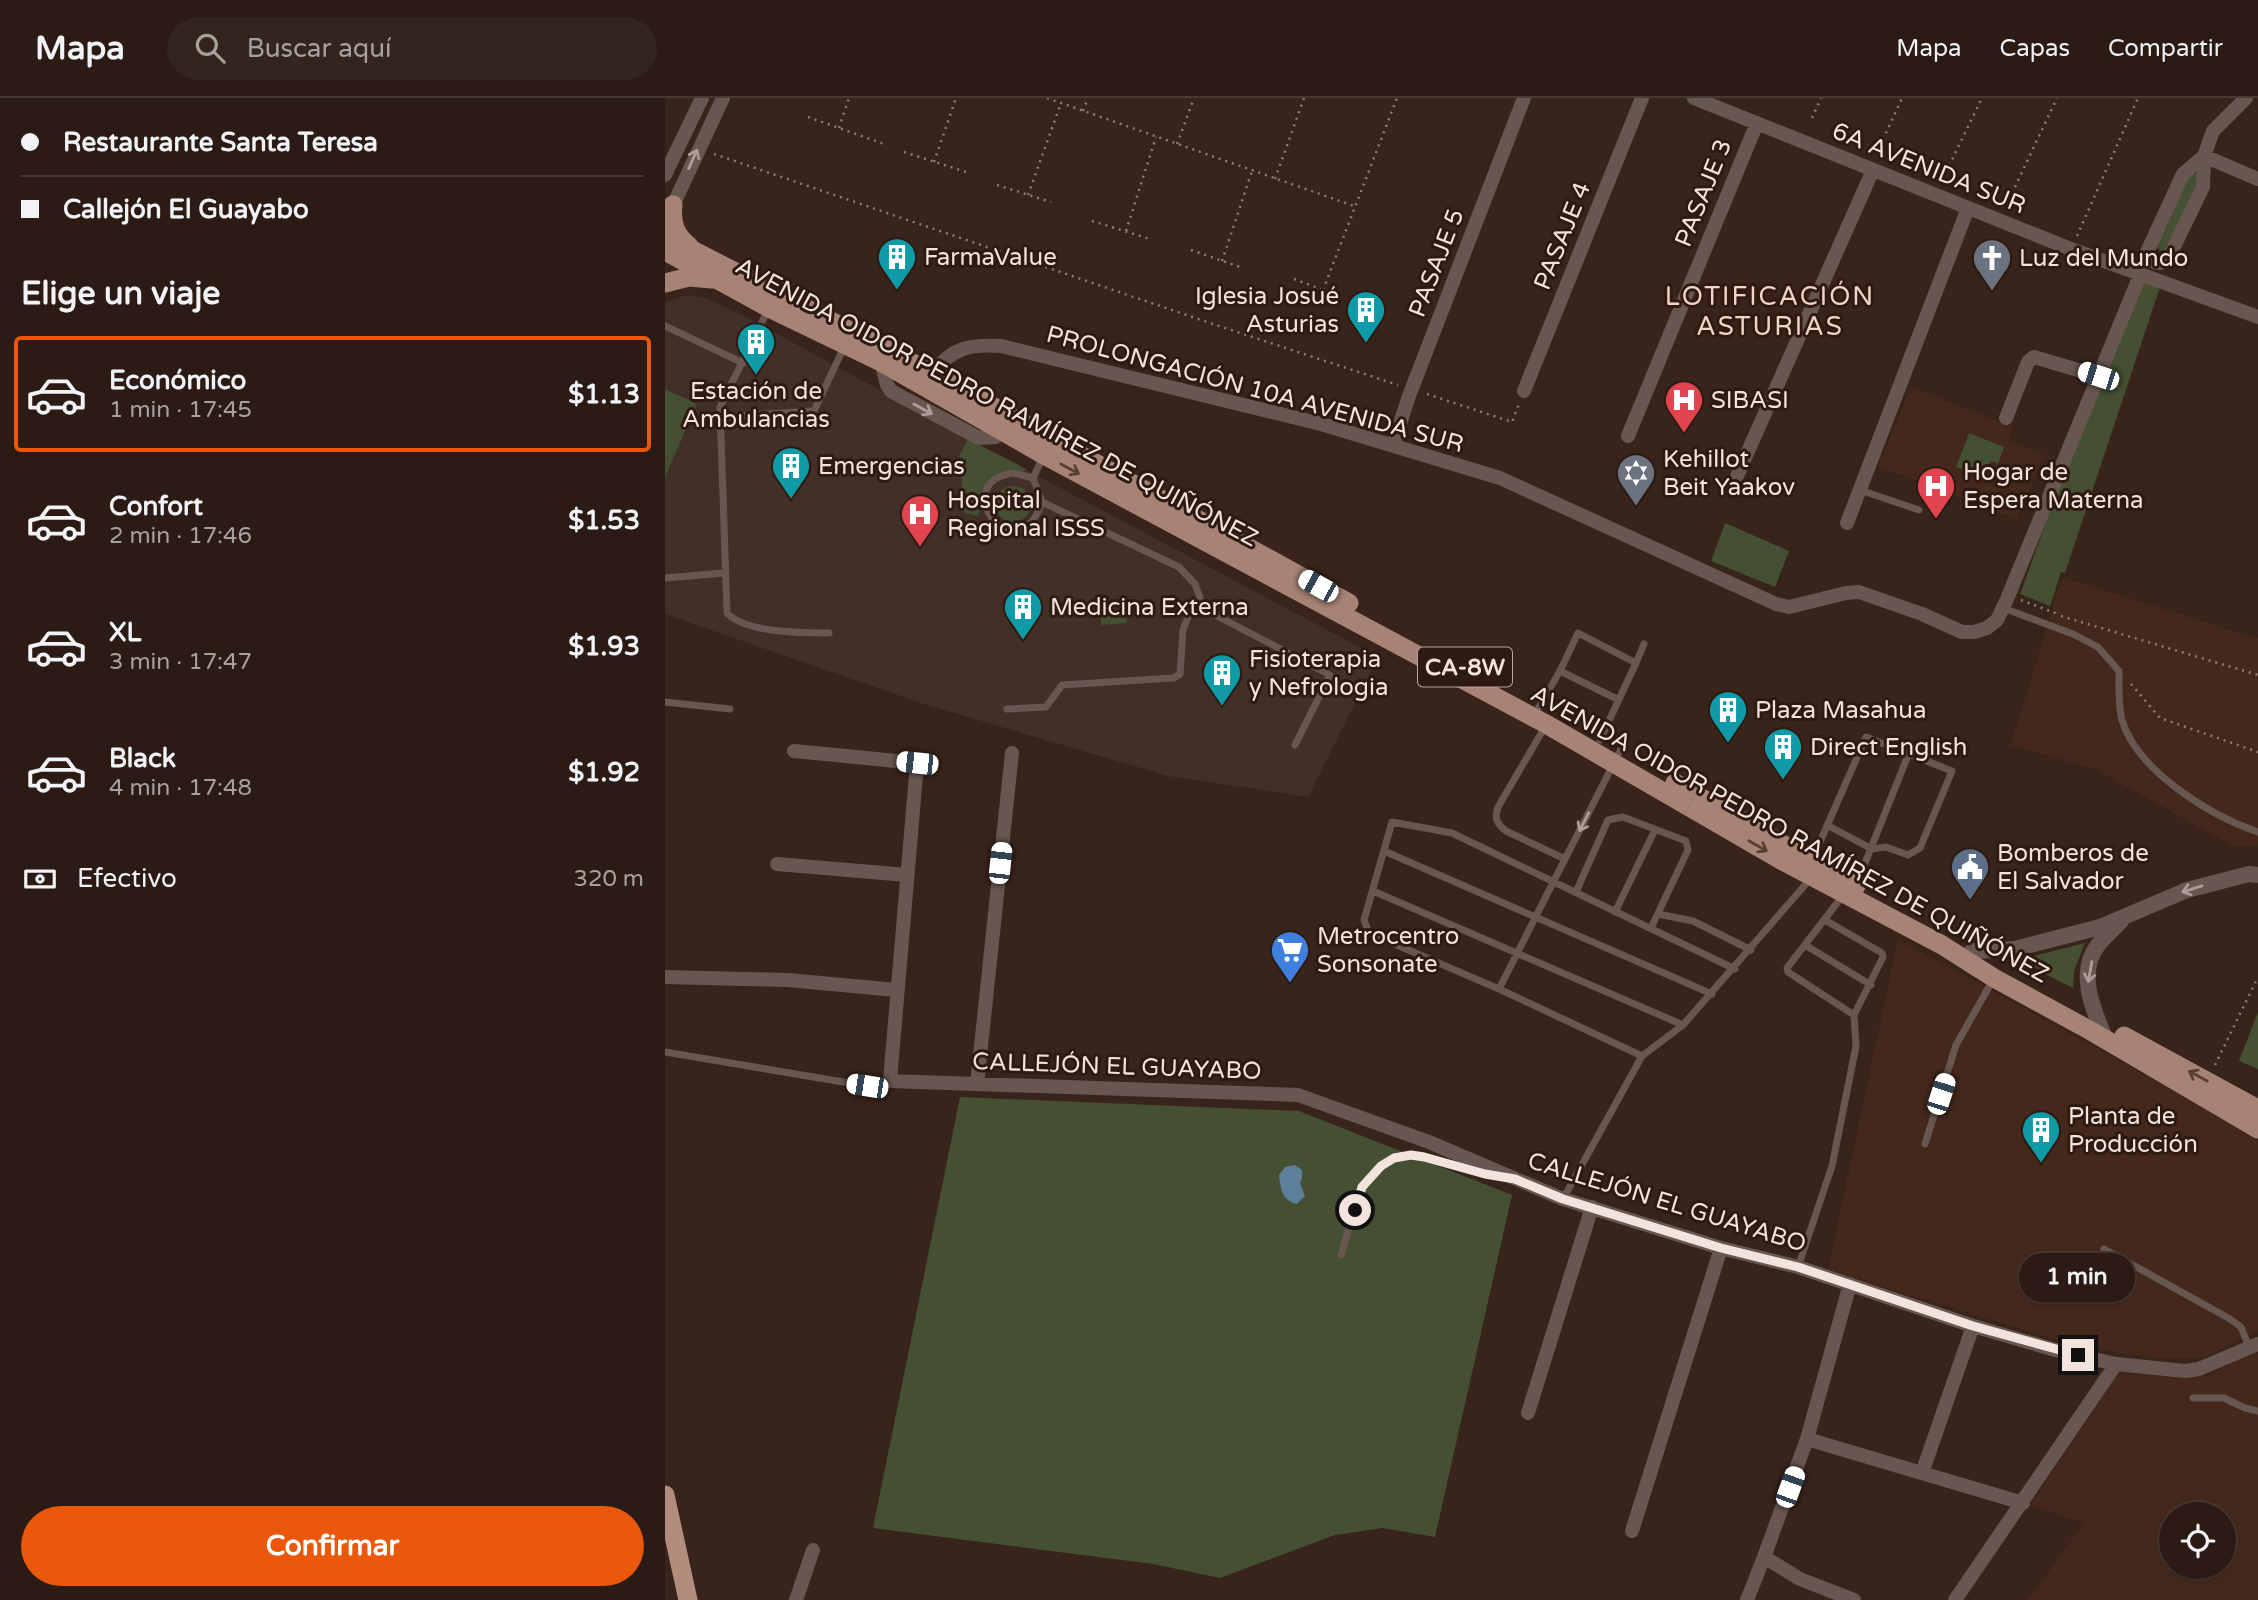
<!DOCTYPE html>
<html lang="es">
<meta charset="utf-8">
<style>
body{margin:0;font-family:"Varela Round",sans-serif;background:#33241d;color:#f1f3f6;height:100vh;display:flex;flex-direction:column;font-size:26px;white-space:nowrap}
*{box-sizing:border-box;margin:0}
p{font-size:23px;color:#a6a1a0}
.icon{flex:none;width:38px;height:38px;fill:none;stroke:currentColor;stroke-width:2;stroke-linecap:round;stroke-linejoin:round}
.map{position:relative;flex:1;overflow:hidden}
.details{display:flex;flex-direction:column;background:#2b1b14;width:665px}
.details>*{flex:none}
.top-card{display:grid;align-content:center;height:154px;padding:0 21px;background:#2b1b14}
.tools{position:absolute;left:1494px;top:1404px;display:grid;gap:14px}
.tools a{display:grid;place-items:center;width:77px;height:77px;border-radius:50%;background:#2b1b14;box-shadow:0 2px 5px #0004,0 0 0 2px #473934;font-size:35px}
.end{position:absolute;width:32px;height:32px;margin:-16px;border:9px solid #f2e3dd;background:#111;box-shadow:0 0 0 4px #111}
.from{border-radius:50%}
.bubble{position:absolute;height:49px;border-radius:24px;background:#2b1b14;box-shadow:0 2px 5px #0004,0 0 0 2px #473934;font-size:23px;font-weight:800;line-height:49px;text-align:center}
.car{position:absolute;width:21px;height:42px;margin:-21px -10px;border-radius:9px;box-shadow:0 0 5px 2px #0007;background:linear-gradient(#fff 24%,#345 0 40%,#fff 0 76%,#345 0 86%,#fff 0)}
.top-card b{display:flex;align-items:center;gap:24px;height:66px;font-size:26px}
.top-card b+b{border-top:2px solid #473934}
.top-card i{width:18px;height:18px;background:#f1f3f6}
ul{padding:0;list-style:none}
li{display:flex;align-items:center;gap:21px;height:116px;margin:0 14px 10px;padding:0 7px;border:4px solid transparent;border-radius:7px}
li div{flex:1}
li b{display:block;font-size:26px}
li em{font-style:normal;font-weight:800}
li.selected{border-color:#ea580c}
li>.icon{width:63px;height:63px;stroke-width:1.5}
h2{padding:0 21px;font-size:32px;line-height:84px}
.pay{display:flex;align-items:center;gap:18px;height:77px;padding:0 21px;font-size:26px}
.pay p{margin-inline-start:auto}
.cta{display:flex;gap:14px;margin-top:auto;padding:14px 21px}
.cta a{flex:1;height:80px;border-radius:42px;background:#ea580c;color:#fff;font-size:28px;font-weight:800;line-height:80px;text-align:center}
header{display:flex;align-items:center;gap:42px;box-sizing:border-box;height:98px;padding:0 35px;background:#2b1b14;border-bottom:2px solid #473934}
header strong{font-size:33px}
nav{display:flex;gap:38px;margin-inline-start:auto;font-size:24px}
.search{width:490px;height:63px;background:#33241d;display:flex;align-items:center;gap:18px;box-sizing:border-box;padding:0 24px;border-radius:38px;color:#a6a1a0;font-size:26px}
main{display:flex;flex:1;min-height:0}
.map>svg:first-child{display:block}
</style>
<header>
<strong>Mapa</strong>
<div class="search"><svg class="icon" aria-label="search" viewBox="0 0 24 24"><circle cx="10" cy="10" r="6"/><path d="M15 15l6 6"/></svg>Buscar aquí</div>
<nav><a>Mapa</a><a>Capas</a><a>Compartir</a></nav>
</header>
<main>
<section class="details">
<div class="top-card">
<b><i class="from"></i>Restaurante Santa Teresa</b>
<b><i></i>Callejón El Guayabo</b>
</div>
<h2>Elige un viaje</h2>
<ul>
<li class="selected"><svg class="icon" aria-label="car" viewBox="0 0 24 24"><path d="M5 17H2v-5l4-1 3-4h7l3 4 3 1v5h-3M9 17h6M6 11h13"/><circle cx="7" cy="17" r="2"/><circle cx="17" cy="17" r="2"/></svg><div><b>Económico</b><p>1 min · 17:45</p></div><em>$1.13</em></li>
<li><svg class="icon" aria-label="car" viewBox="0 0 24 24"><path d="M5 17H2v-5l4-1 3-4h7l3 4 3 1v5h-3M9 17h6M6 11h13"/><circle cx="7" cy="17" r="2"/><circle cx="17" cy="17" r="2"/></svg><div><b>Confort</b><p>2 min · 17:46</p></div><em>$1.53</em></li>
<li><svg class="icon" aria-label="car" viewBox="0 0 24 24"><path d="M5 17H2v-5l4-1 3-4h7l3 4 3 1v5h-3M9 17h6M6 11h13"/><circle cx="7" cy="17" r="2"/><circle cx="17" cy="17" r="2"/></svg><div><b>XL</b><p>3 min · 17:47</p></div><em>$1.93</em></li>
<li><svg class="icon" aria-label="car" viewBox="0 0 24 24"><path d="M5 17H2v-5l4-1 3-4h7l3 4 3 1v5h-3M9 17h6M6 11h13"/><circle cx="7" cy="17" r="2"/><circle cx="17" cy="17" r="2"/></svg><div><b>Black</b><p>4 min · 17:48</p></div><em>$1.92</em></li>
</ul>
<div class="pay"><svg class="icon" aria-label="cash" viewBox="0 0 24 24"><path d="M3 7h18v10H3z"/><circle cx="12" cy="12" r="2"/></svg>Efectivo<p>320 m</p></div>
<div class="cta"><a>Confirmar</a></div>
</section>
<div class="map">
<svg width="1593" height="1502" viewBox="0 0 1593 1502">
<rect width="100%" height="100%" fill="#39241b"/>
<!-- built -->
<path fill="#44281c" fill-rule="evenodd" d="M 1246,289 L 1348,330 L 1344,343 L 1379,357 L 1352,421 L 1213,368 Z
M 1397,479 L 1593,541 L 1593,747 L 1570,749 L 1430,671 L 1346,647 Z
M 1233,841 L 1518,998 L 1593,1043 L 1593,1233 L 1538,1260 L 1501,1261 L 1416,1249 L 1163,1172 Z
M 1593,1255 L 1593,1502 L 1363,1502 L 1419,1425 L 1365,1407 L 1454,1275 L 1540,1279 L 1575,1261 ZM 1507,1416 L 1559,1416 L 1559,1468 L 1507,1468 Z"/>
<!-- medical -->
<path fill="#423028" d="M 23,197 L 41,200 L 87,222 L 322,351 L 713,559 L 643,699 L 503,678 L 259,606 L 0,516 L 0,204 Z"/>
<!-- green -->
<path fill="#454f31" d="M 1531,75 L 1534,83 L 1500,152 L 1495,153 L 1491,148 L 1524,77 Z
M 1476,179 L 1495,189 L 1400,475 L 1396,474 L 1385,508 L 1355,496 L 1411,342 Z
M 0,291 L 32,306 L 0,379 Z
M 1304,335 L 1339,349 L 1333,366 L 1326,363 L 1319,379 L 1291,369 Z
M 303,341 L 361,371 L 358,374 C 339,371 318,379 315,401 C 314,407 315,412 313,418 L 300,415 L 294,359 Z
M330 406a18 18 0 1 1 36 0a18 18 0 1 1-36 0Z
M 1060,425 L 1124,453 L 1110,489 L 1046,463 Z
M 461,511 L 462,525 L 436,527 L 436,513 Z
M 1420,845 L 1409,873 L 1408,890 L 1376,874 L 1361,860 Z
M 1593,914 L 1593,971 L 1574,963 Z
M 295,999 L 634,1013 L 847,1097 L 770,1439 L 718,1430 L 670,1437 L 555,1480 L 488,1466 L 208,1430 Z"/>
<!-- water -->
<path fill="#5d7f9b" d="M 630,1067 L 637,1072 L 637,1080 L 635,1085 L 640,1098 L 632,1106 C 616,1102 616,1091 614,1077 L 620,1069 Z"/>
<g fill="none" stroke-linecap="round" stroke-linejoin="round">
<!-- path -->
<path stroke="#907d76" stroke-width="2.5" stroke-dasharray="2 5" stroke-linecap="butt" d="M 382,0 L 689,108
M 418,13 L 423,0
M 143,19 L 219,46
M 1147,20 L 1156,0
M 174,30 L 184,0
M 512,46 L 529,0
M 1215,48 L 1237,0
M 239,54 L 301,74
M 49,56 L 545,225 L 733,287
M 269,64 L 291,0
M 1281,74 L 1317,0
M 610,81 L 639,0
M 332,87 L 386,104
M 363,97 L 396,5
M 1341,108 L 1392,0
M 427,123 L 485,141
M 461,133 L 491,39
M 1412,138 L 1473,0
M 526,152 L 578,170
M 557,163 L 587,73
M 629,181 L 674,198
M 658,192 L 732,0
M 762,296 L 847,324 L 854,306
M 1356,502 L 1390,515 L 1391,517
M 1396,518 L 1593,577
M 1466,586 L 1495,620 L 1593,654
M 1550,967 L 1593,879"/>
<!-- service -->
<path stroke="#685750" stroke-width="7" d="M 104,210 L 55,309 L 62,515 C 80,535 138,535 164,535
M 0,228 L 78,265
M 55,319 L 149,313 L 180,247
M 348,375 L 368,380 L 377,404 C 351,479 281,385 348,375 Z
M 368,380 L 378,359
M 1195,392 L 1254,412
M 377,404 L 514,469 L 530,486 L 539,511 L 665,577 L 630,647
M 0,480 L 59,475
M 1338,510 L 1408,536 L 1433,549 L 1454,573 C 1454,589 1453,607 1457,622 C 1472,673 1546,718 1593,734
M 971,565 L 979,546
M 895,573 L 954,602
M 0,604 L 65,611
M 874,609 L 895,573 L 913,535 L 971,565 L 935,642
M 342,611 L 381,609 L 397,587 L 509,580 L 515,576 L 518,532 L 525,514 L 539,511
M 881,627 L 833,709 C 829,720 832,726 841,733 L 900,761
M 719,753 L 1047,896
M 1144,757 L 1151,753 L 1201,639 L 1287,673 L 1255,750 L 1243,757 L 1221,749 L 1207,751 L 1162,727
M 1192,785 L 1244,655
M 708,793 L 1018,927
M 911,794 L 943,722 L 958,719 L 1021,743 L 1023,752 L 986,830
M 950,814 L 990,732
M 993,816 L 1028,823 L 1086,852
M 1160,822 L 1217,855 L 1218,859 L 1189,917 L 1123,874 L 1122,870 L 1179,796
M 1140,847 L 1206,887
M 834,891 L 955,653
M 0,954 L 202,988 L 225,983
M 977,958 L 834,891 L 704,835 L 699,822 L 727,724 L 787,735 L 1070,871
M 1260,1046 L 1291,947 L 1329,880
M 898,1101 L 977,958 L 1018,927 L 1147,779
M 1439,1151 L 1565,1221 L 1576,1229 L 1584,1249
M 676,1157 C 689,1116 699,1045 759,1059 C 784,1065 807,1074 832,1078
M 1133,1169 L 1167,1068 L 1191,948 L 1189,917
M 1528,1300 L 1559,1300 L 1580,1310 L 1593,1313"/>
<!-- minor -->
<path stroke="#685750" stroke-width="14" d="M 1029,0 L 1406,151 L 1593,219
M 0,77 L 37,0
M 4,116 L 58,0
M 1489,164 L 1495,165 L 1502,163 L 1538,89 L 1539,58 L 1548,33 L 1581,0
M 1489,164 L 1484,161 L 1482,154 L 1518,76 L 1539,58 L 1593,81
M 216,264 L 222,287 L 226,293 L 314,340 L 330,339 L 338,334
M 267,275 C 288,250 303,246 336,248 L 656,326 L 835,380 L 1111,506 L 1124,509 L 1181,495 L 1194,494 L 1257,516 L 1297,534 L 1309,534 L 1322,530 L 1332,522 L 1342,501 L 1476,175
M 859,293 L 977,0
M 1341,320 L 1363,264 L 1369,259 L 1433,278
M 963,338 L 1092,25
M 728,347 L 744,298 L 859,0
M 1072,378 L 1208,72
M 1182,425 L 1303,110
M 129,653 L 252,665 L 225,983 L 633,997 L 764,1044 L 898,1101 L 1056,1150 L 1133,1169 L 1308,1228 L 1394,1253 L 1451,1266 L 1520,1273 L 1534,1271 L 1593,1246
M 112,766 L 242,777
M 0,879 L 123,882 L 231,892
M 312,986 L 347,655
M 1185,1186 L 1142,1341 L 1099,1459 L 1135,1481 L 1189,1502
M 863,1315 L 927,1109
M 1142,1341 L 1358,1405
M 1257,1375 L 1308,1228
M 967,1433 L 1056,1150
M 131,1502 L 148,1452
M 1082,1502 L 1099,1459
M 1290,1502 L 1451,1266"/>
<!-- tertiary -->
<path stroke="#685750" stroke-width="16" d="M 1307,853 L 1350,851 L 1435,829 L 1522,792 L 1584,776 L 1593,777
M 1441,942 C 1429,914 1411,875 1433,847 C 1440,838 1449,831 1456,823"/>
<!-- primary -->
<path stroke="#a68375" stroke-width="19" d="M 8,107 C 6,125 10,137 24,148
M 0,138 L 267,275 L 684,505
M 0,153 L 104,210 L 216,264 L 379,357 L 881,626 L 1116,762 L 1277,847 L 1329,880 L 1426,933 L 1593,1031
M 0,185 L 24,179 L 47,181
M 1010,685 L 1191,788
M 1459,938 L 1593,1011"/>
<!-- trunk -->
<path stroke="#b28c7c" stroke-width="19" d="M 0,1397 L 23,1502"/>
<!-- path-bridge -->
<path stroke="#907d76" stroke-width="2.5" stroke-dasharray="2 5" stroke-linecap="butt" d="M 1020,715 L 1039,679"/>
</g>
<!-- one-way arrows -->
<defs><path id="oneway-shaft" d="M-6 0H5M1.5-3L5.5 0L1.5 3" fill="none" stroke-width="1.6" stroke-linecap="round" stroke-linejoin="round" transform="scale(1.75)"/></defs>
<g stroke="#ad9d96">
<use href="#oneway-shaft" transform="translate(28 61) rotate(-66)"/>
<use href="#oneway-shaft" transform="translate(258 311) rotate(29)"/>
<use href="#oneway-shaft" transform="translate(919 724) rotate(117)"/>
<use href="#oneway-shaft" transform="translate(1527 791) rotate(163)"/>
<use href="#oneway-shaft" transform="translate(1425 874) rotate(100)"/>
</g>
<g stroke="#583f34">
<use href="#oneway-shaft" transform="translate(405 371) rotate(28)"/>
<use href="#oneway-shaft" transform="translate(1093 748) rotate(30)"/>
<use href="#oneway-shaft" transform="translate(1533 978) rotate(-151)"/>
</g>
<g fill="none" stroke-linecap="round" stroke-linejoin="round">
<!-- route -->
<path stroke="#f2e3dd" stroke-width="9" d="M 690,1112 L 697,1089 L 716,1068 L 729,1060 L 746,1057 L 759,1059 L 820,1076 L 850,1081 L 898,1101 L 1056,1150 L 1133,1169 L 1308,1228 L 1413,1257"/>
</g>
<!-- icons -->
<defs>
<g id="building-pin" transform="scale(2.0125)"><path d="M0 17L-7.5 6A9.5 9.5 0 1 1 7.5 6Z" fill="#0f9aa8" stroke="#2e1a11"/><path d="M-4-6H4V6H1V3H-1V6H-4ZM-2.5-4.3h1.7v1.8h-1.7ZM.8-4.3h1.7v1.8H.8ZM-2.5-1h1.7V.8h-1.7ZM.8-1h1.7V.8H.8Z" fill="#fff"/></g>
<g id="church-pin" transform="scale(2.0125)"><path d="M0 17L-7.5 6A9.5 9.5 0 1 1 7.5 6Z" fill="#6b7280" stroke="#2e1a11"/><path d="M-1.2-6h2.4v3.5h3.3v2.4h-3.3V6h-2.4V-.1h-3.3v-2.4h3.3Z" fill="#fff"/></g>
<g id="hospital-pin" transform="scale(2.0125)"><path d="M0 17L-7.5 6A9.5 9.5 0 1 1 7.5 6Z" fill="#e0444e" stroke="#2e1a11"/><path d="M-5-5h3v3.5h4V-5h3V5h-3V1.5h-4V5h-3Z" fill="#fff"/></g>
<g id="synagogue-pin" transform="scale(2.0125)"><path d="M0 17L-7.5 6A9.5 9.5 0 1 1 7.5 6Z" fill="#6b7280" stroke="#2e1a11"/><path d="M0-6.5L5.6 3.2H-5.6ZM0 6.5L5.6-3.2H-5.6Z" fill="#fff"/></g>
<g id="civic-pin" transform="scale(2.0125)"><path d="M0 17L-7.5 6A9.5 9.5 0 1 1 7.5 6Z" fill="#5c6f8a" stroke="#2e1a11"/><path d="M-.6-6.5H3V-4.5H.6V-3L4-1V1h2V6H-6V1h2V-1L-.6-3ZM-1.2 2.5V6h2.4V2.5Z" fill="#fff"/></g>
<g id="supermarket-pin" transform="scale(2.0125)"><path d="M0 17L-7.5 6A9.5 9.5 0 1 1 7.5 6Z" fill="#3f7fe0" stroke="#2e1a11"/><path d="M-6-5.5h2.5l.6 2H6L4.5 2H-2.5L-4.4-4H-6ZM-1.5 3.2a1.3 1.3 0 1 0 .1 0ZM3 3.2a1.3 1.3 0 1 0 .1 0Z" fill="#fff"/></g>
</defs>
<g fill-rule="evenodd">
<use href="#building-pin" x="232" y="159"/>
<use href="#church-pin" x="1327" y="160"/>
<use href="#building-pin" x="701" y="212"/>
<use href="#building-pin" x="91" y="244"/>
<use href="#hospital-pin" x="1019" y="302"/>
<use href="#building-pin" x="126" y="368"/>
<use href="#synagogue-pin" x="971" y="375"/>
<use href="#hospital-pin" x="1271" y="388"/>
<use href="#hospital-pin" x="255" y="416"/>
<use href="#building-pin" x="358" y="509"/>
<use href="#building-pin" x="557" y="575"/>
<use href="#building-pin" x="1063" y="612"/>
<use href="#building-pin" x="1118" y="649"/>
<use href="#civic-pin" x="1305" y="769"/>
<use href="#supermarket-pin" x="625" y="852"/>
<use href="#building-pin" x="1376" y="1032"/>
</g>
<g text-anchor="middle" stroke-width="6" stroke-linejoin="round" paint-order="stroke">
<!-- shield labels -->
<rect fill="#2e1a11" stroke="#b7a7a0" stroke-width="2" x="753" y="549.5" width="94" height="39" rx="5"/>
<g font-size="23" font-weight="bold" fill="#f2e3dd">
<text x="800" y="577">CA-8W</text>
</g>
<!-- street labels -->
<g font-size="24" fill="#f2e3dd" stroke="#2e1a11">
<text transform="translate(1264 70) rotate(22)" y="8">6A AVENIDA SUR</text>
<text transform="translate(1038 95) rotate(-68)" y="8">PASAJE 3</text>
<text transform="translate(897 138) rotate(-68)" y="8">PASAJE 4</text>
<text transform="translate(771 165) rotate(-69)" y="8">PASAJE 5</text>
<text transform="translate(590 291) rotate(15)" y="8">PROLONGACIÓN 10A AVENIDA SUR</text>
<text transform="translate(332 304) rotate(28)" y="8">AVENIDA OIDOR PEDRO RAMÍREZ DE QUIÑÓNEZ</text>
<text transform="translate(1125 736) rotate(29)" y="8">AVENIDA OIDOR PEDRO RAMÍREZ DE QUIÑÓNEZ</text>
<text transform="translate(452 968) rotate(2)" y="8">CALLEJÓN EL GUAYABO</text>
<text transform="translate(1002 1104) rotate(17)" y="8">CALLEJÓN EL GUAYABO</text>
</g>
<!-- poi labels -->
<g font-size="24" fill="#f2e3dd" stroke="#2e1a11" text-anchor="start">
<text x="259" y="167">FarmaValue</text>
<text x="1354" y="168">Luz del Mundo</text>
<text x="674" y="206" text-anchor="end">Iglesia Josué<tspan x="674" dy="28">Asturias</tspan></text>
<text x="91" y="301" text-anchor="middle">Estación de<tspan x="91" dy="28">Ambulancias</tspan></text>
<text x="1046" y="310">SIBASI</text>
<text x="998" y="369">Kehillot<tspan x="998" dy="28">Beit Yaakov</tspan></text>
<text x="153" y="376">Emergencias</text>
<text x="1298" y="382">Hogar de<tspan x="1298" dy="28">Espera Materna</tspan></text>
<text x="282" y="410">Hospital<tspan x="282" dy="28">Regional ISSS</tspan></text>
<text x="385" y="517">Medicina Externa</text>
<text x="584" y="569">Fisioterapia<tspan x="584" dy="28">y Nefrologia</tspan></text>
<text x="1090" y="620">Plaza Masahua</text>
<text x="1145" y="657">Direct English</text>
<text x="1332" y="763">Bomberos de<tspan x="1332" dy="28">El Salvador</tspan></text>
<text x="652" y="846">Metrocentro<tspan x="652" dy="28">Sonsonate</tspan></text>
<text x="1403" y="1026">Planta de<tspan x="1403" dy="28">Producción</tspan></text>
</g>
<!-- neighbourhood labels -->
<g font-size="26" letter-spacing="2" fill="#f2d5c9" stroke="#2e1a11">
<text x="1105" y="207">LOTIFICACIÓN<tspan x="1105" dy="30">ASTURIAS</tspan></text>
</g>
</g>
</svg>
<div class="tools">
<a><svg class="icon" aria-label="locate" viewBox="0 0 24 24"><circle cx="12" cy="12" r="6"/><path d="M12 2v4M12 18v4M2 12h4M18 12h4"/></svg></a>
</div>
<i class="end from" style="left:690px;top:1112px"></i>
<i class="end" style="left:1413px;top:1257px"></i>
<div class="bubble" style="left:1354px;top:1155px;width:116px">1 min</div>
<i class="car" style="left:1433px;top:278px;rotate:288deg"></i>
<i class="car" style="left:653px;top:488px;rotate:299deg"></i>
<i class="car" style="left:252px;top:665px;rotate:276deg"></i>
<i class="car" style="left:335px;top:765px;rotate:6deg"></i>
<i class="car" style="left:202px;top:988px;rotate:279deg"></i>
<i class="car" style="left:1276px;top:996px;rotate:18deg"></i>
<i class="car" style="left:1125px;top:1389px;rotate:20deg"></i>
</div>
</main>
